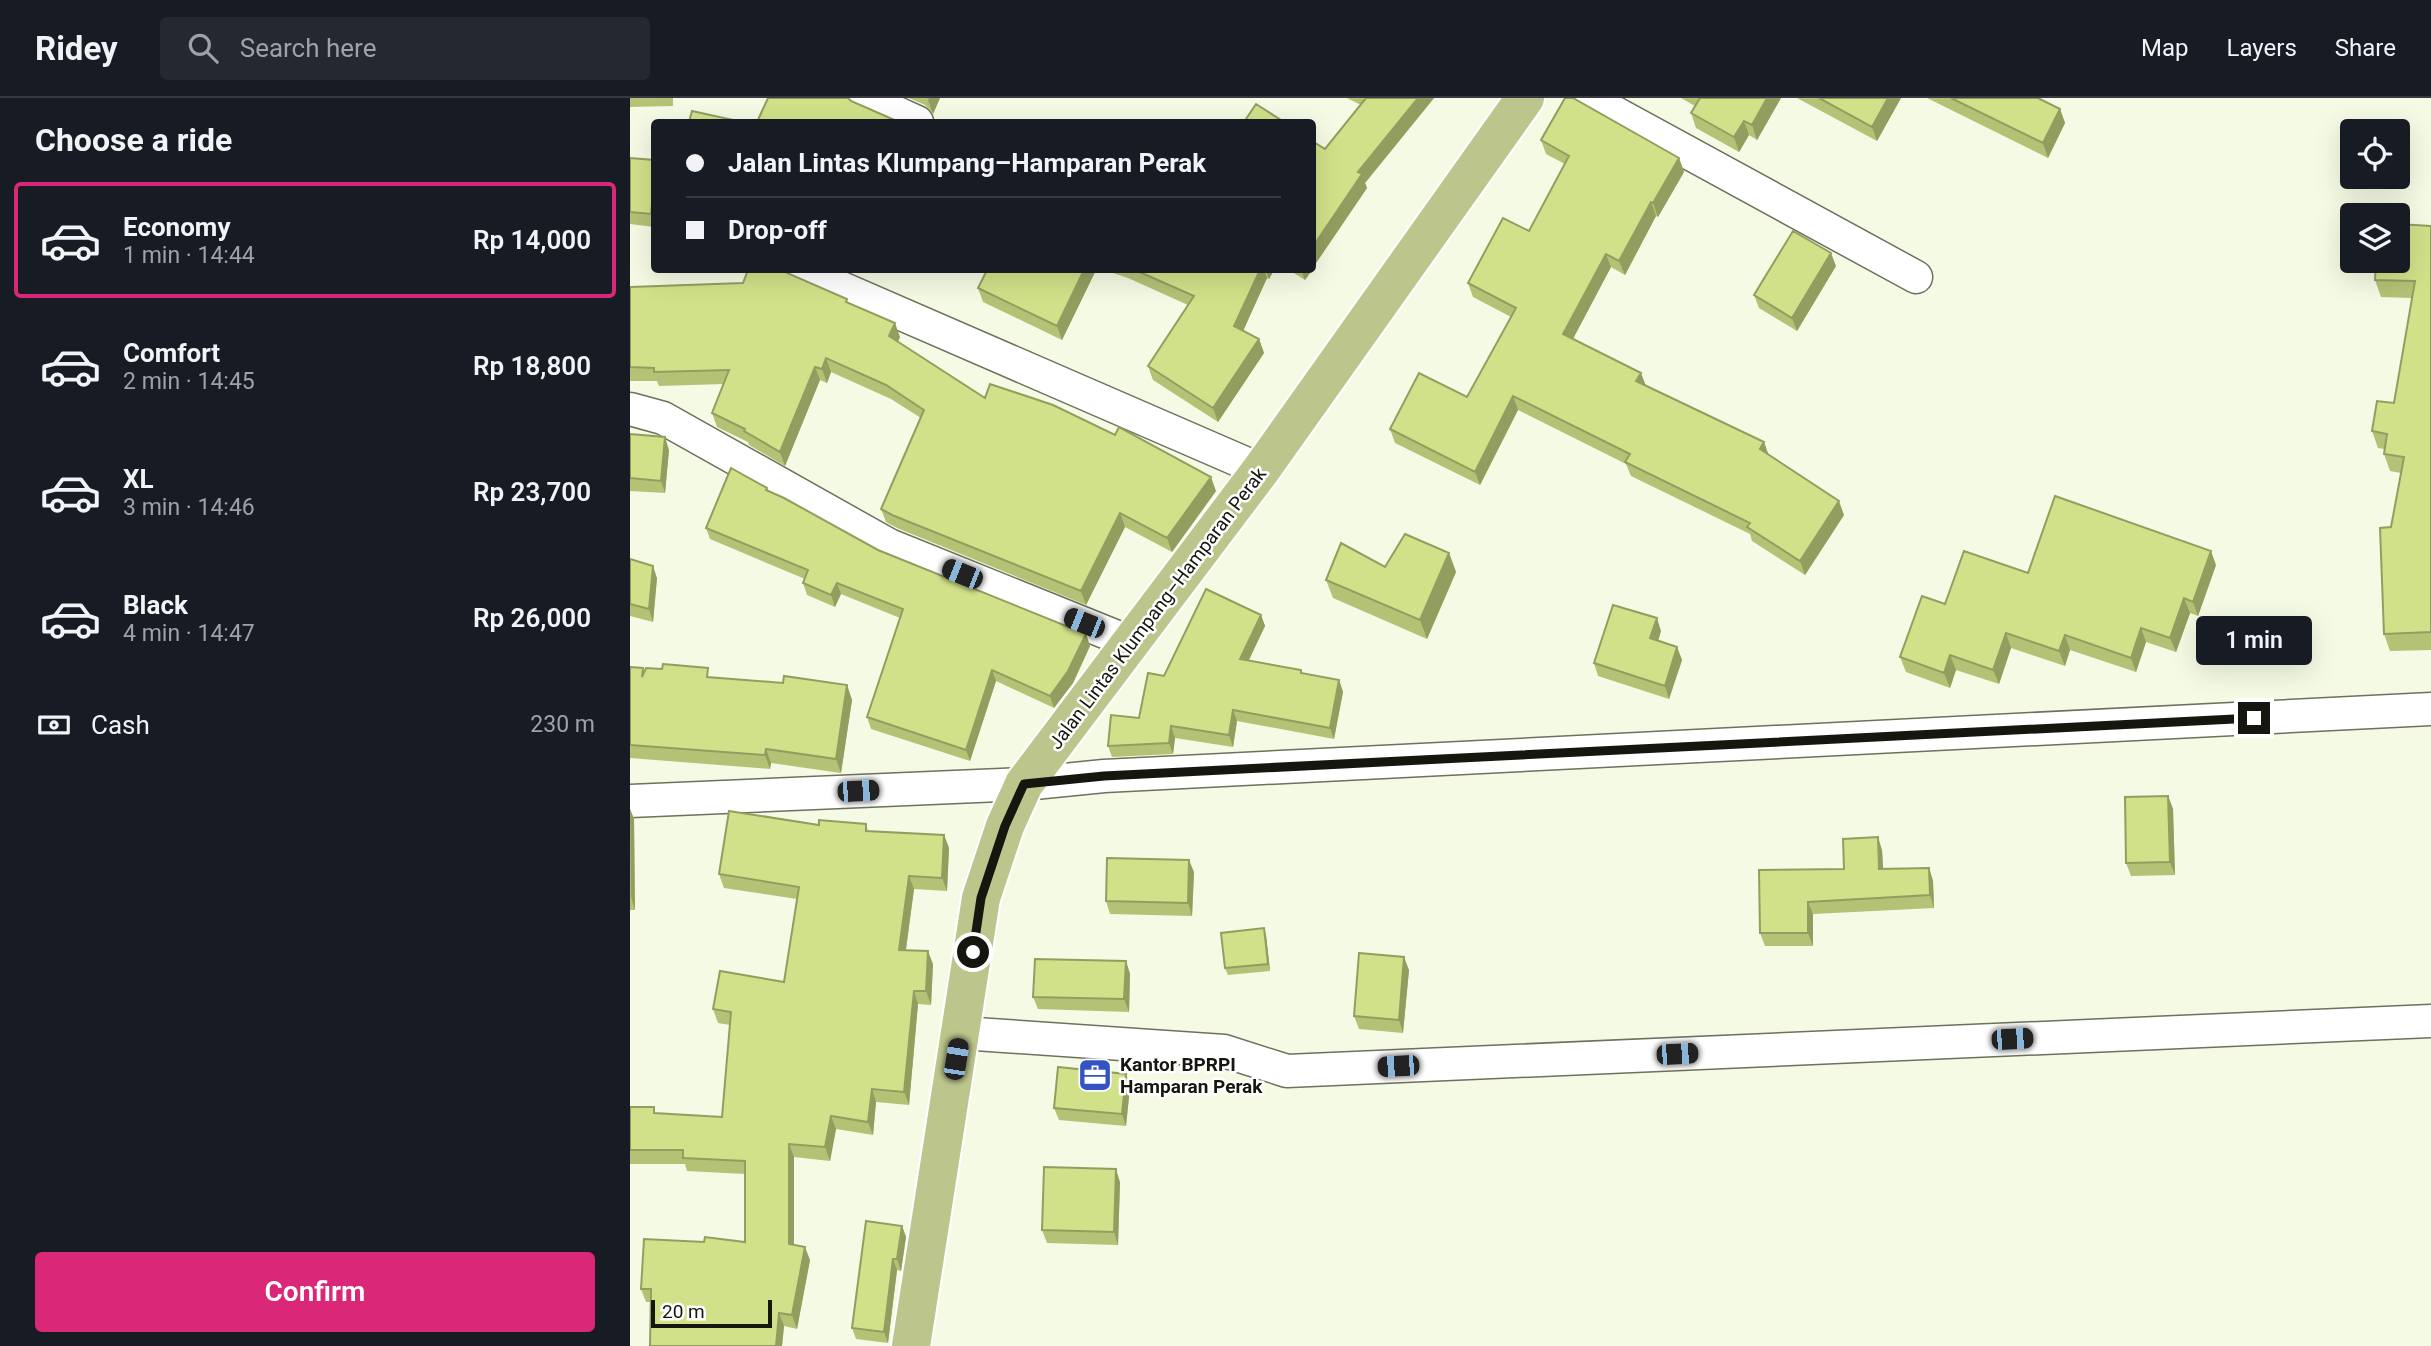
<!DOCTYPE html>
<meta charset="utf-8">
<style>
body{margin:0;font-family:Roboto,sans-serif;background:#242831;color:#f1f3f6;height:100vh;display:flex;flex-direction:column;font-size:26px;white-space:nowrap}
*{box-sizing:border-box;margin:0}
p{font-size:23px;color:#9ea1a6}
.icon{flex:none;width:38px;height:38px;fill:none;stroke:currentColor;stroke-width:2;stroke-linecap:round;stroke-linejoin:round}
.map{position:relative;flex:1;overflow:hidden}
.sheet{display:flex;flex-direction:column;background:#171b24;width:630px}
.sheet>*{flex:none}
.guide{position:absolute;left:21px;top:21px;width:665px;height:154px;border-radius:7px;box-shadow:0 7px 28px #0002;display:grid;align-content:center;height:154px;padding:0 35px;background:#171b24}
.controls{position:absolute;left:1710px;top:21px;display:grid;gap:14px}
.controls a{display:grid;place-items:center;width:70px;height:70px;border-radius:7px;background:#171b24;box-shadow:0 7px 28px #0002;font-size:35px}
.scale{position:absolute;left:21px;bottom:18px;width:121px;box-sizing:border-box;padding-left:7px;border:4px solid #15170f;border-top:0;font-size:19px;line-height:24px;white-space:nowrap;color:#15170f;-webkit-text-stroke:5px #fff;paint-order:stroke}
.end{position:absolute;width:32px;height:32px;margin:-16px;border:9px solid #15170f;background:#fff;box-shadow:0 0 0 4px #fff}
.from{border-radius:50%}
.bubble{position:absolute;height:49px;border-radius:7px;background:#171b24;box-shadow:0 7px 28px #0002;font-size:23px;font-weight:600;line-height:49px;text-align:center}
.car{position:absolute;width:21px;height:42px;margin:-21px -10px;border-radius:9px;box-shadow:0 0 5px 2px #0007;background:linear-gradient(#222 24%,#8ab4d8 0 40%,#222 0 76%,#8ab4d8 0 86%,#222 0)}
.guide b{display:flex;align-items:center;gap:24px;height:66px;font-size:26px}
.guide b+b{border-top:2px solid #363941}
.guide i{width:18px;height:18px;background:#f1f3f6}
ul{padding:0;list-style:none}
li{display:flex;align-items:center;gap:21px;height:116px;margin:0 14px 10px;padding:0 21px;border:4px solid transparent;border-radius:7px}
li div{flex:1}
li b{display:block;font-size:26px}
li em{font-style:normal;font-weight:600}
li.on{border-color:#db2777}
li>.icon{width:63px;height:63px;stroke-width:1.5}
h2{padding:0 35px;font-size:32px;line-height:84px}
.pay{display:flex;align-items:center;gap:18px;height:77px;padding:0 35px;font-size:26px}
.pay p{margin-inline-start:auto}
.button{display:flex;gap:14px;margin-top:auto;padding:14px 35px}
.button a{flex:1;height:80px;border-radius:7px;background:#db2777;color:#fff;font-size:28px;font-weight:600;line-height:80px;text-align:center}
header{display:flex;align-items:center;gap:42px;box-sizing:border-box;height:98px;padding:0 35px;background:#171b24;border-bottom:2px solid #363941}
header strong{font-size:33px}
nav{display:flex;gap:38px;margin-inline-start:auto;font-size:24px}
.search{width:490px;height:63px;background:#242831;display:flex;align-items:center;gap:18px;box-sizing:border-box;padding:0 24px;border-radius:7px;color:#9ea1a6;font-size:26px}
main{display:flex;flex:1;min-height:0}
.map>svg:first-child{display:block}
</style>
<header>
<strong>Ridey</strong>
<div class="search"><svg class="icon" aria-label="search" viewBox="0 0 24 24"><circle cx="10" cy="10" r="6"/><path d="M15 15l6 6"/></svg>Search here</div>
<nav><a>Map</a><a>Layers</a><a>Share</a></nav>
</header>
<main>
<section class="sheet">
<h2>Choose a ride</h2>
<ul>
<li class="on"><svg class="icon" aria-label="car" viewBox="0 0 24 24"><path d="M5 17H2v-5l4-1 3-4h7l3 4 3 1v5h-3M9 17h6M6 11h13"/><circle cx="7" cy="17" r="2"/><circle cx="17" cy="17" r="2"/></svg><div><b>Economy</b><p>1 min · 14:44</p></div><em>Rp 14,000</em></li>
<li><svg class="icon" aria-label="car" viewBox="0 0 24 24"><path d="M5 17H2v-5l4-1 3-4h7l3 4 3 1v5h-3M9 17h6M6 11h13"/><circle cx="7" cy="17" r="2"/><circle cx="17" cy="17" r="2"/></svg><div><b>Comfort</b><p>2 min · 14:45</p></div><em>Rp 18,800</em></li>
<li><svg class="icon" aria-label="car" viewBox="0 0 24 24"><path d="M5 17H2v-5l4-1 3-4h7l3 4 3 1v5h-3M9 17h6M6 11h13"/><circle cx="7" cy="17" r="2"/><circle cx="17" cy="17" r="2"/></svg><div><b>XL</b><p>3 min · 14:46</p></div><em>Rp 23,700</em></li>
<li><svg class="icon" aria-label="car" viewBox="0 0 24 24"><path d="M5 17H2v-5l4-1 3-4h7l3 4 3 1v5h-3M9 17h6M6 11h13"/><circle cx="7" cy="17" r="2"/><circle cx="17" cy="17" r="2"/></svg><div><b>Black</b><p>4 min · 14:47</p></div><em>Rp 26,000</em></li>
</ul>
<div class="pay"><svg class="icon" aria-label="cash" viewBox="0 0 24 24"><path d="M3 7h18v10H3z"/><circle cx="12" cy="12" r="2"/></svg>Cash<p>230 m</p></div>
<div class="button"><a>Confirm</a></div>
</section>
<div class="map">
<svg width="1801" height="1248" viewBox="0 0 1801 1248">
<rect width="100%" height="100%" fill="#f4fae3"/>
<g fill="none" stroke-linecap="round" stroke-linejoin="round">
<!-- street casing -->
<g stroke="#6d715d" stroke-width="35">
<path id="street" d="M 234,0 L 287,24
M 958,0 L 1286,179
M 170,172 L 631,372
M 0,311 L 33,320 L 259,447 L 502,545
M 0,703 L 394,686 L 474,678 L 1801,611
M 331,935 L 594,953 L 657,973 L 1801,923"/>
</g>
<!-- primary casing -->
<g stroke="#fff" stroke-width="42">
<path id="primary" d="M 281,1248 L 351,800 L 375,728 L 394,686 L 631,372 L 895,0"/>
</g>
<!-- street -->
<use href="#street" stroke="#fff" stroke-width="32"/>
<!-- primary -->
<use href="#primary" stroke="#bcc58b" stroke-width="38"/>
</g>
<!-- wall -->
<path fill="#b4c276" d="M 0,0 L 43,0 L 43,8 L 0,9 Z
M 279,0 L 310,0 L 303,16 L 295,7 Z
M 717,0 L 804,0 L 735,85 L 737,90 L 682,171 L 682,43 L 695,51 L 731,7 Z
M 1051,0 L 1151,0 L 1127,42 L 1119,37 L 1109,54 L 1066,30 L 1061,15 L 1065,8 Z
M 1167,0 L 1271,0 L 1247,43 Z
M 1297,0 L 1408,0 L 1430,11 L 1435,25 L 1418,60 Z
M 911,42 L 1049,60 L 1054,74 L 1028,119 L 1026,118 L 995,177 L 981,169 L 943,241 L 1016,288 L 1134,344 L 1138,356 L 1214,417 L 1175,477 L 1122,443 L 1120,436 L 1001,378 L 996,366 L 888,312 L 850,387 L 765,345 L 760,331 L 837,299 L 881,219 L 843,199 L 838,185 L 899,133 L 935,66 L 916,56 Z
M 0,60 L 24,62 L 24,129 L 0,126 Z
M 1801,128 L 1801,552 L 1760,553 L 1754,536 L 1761,429 L 1771,375 L 1760,373 L 1754,356 L 1754,351 L 1748,350 L 1742,333 L 1764,305 L 1782,200 L 1751,199 L 1745,182 Z
M 1206,168 L 1167,233 L 1129,210 L 1124,197 Z
M 466,172 L 432,242 L 353,204 L 348,190 Z
M 474,172 L 644,172 L 639,181 L 637,180 L 613,233 L 629,241 L 634,255 L 588,324 L 523,282 L 518,268 L 558,207 L 498,180 Z
M 659,172 L 682,172 L 675,182 Z
M 157,175 L 219,205 L 270,239 L 268,244 L 355,300 L 586,393 L 542,454 L 495,429 L 456,507 L 267,430 L 256,424 L 251,411 L 291,320 L 261,301 L 201,274 L 197,285 L 190,282 L 155,368 L 119,347 L 118,344 L 87,329 L 82,315 L 94,286 L 29,288 L 27,283 L 0,283 L 0,189 L 113,185 Z
M 0,336 L 39,352 L 35,395 L 0,393 Z
M 137,390 L 138,393 L 248,452 L 456,536 L 460,548 L 443,585 L 424,610 L 366,583 L 340,663 L 241,631 L 237,619 L 270,520 L 211,496 L 205,509 L 177,497 L 173,485 L 175,481 L 80,441 L 76,430 Z
M 819,455 L 826,474 L 797,541 L 703,500 L 696,482 Z
M 0,461 L 27,480 L 23,524 L 0,518 Z
M 1586,467 L 1568,518 L 1560,515 L 1546,554 L 1516,544 L 1506,574 L 1440,552 L 1435,568 L 1381,550 L 1369,586 L 1326,572 L 1320,590 L 1276,574 L 1270,559 L 1315,506 L 1398,475 Z
M 631,517 L 635,528 L 619,562 L 671,572 L 672,575 L 709,582 L 713,594 L 704,641 L 607,623 L 603,649 L 545,640 L 543,656 L 482,659 L 478,648 L 509,620 L 534,578 Z
M 1031,533 L 1028,543 L 1047,549 L 1052,562 L 1039,601 L 968,578 L 964,565 Z
M 0,569 L 14,574 L 153,585 L 217,587 L 222,602 L 211,675 L 141,665 L 140,671 L 0,660 Z
M 1538,698 L 1543,711 L 1545,777 L 1501,778 L 1496,765 Z
M 0,711 L 4,721 L 5,812 L 0,812 Z
M 236,726 L 238,733 L 314,737 L 319,750 L 317,793 L 284,791 L 276,852 L 303,866 L 301,907 L 288,906 L 279,1007 L 246,1004 L 243,1037 L 206,1031 L 200,1063 L 164,1059 L 164,1147 L 180,1162 L 167,1231 L 154,1228 L 152,1248 L 20,1248 L 20,1204 L 16,1204 L 11,1191 L 74,1144 L 115,1144 L 115,1076 L 57,1073 L 55,1066 L 0,1066 L 0,1009 L 26,1016 L 92,1019 L 100,927 L 88,925 L 83,911 L 154,884 L 167,801 L 94,790 L 89,776 L 189,727 Z
M 1252,752 L 1253,770 L 1299,770 L 1303,783 L 1304,810 L 1183,816 L 1183,848 L 1135,848 L 1130,835 L 1214,771 Z
M 564,774 L 562,818 L 480,816 L 476,803 Z
M 634,830 L 636,837 L 640,873 L 598,877 L 595,870 Z
M 496,863 L 500,876 L 499,914 L 408,911 L 403,899 Z
M 779,872 L 773,935 L 729,931 L 724,918 Z
M 496,976 L 500,989 L 496,1028 L 429,1022 L 424,1010 Z
M 490,1084 L 488,1147 L 417,1145 L 412,1132 Z
M 272,1128 L 276,1139 L 271,1173 L 267,1172 L 258,1245 L 226,1241 L 222,1230 Z"/>
<!-- shaded-wall -->
<path fill="#929e60" d="M 299,0 L 310,0 L 303,16 L 298,2 Z
M 788,0 L 804,0 L 735,85 L 737,90 L 682,171 L 682,150 L 728,74 Z
M 1137,0 L 1151,0 L 1127,42 L 1122,27 Z
M 1258,0 L 1271,0 L 1247,43 L 1242,29 Z
M 1430,11 L 1435,25 L 1418,60 L 1413,45 Z
M 1114,23 L 1119,37 L 1109,54 L 1104,39 Z
M 1049,60 L 1054,74 L 1028,119 L 1023,105 Z
M 24,88 L 24,125 L 21,116 Z
M 1021,104 L 1026,118 L 995,177 L 989,163 Z
M 1201,155 L 1206,168 L 1167,233 L 1162,220 Z
M 976,156 L 981,169 L 938,250 L 933,236 Z
M 454,172 L 466,172 L 432,242 L 427,228 Z
M 630,172 L 634,172 L 637,180 L 609,242 L 604,228 Z
M 636,172 L 644,172 L 639,181 Z
M 671,172 L 682,172 L 675,182 Z
M 265,225 L 270,239 L 264,252 L 259,238 Z
M 629,241 L 634,255 L 588,324 L 583,310 Z
M 196,260 L 201,274 L 197,285 L 192,271 Z
M 185,269 L 190,282 L 155,368 L 150,354 Z
M 1011,275 L 1016,288 L 1006,283 Z
M 883,298 L 888,312 L 850,387 L 845,374 Z
M 35,339 L 39,352 L 35,395 L 31,383 Z
M 1134,344 L 1139,358 L 1130,351 Z
M 581,379 L 586,393 L 542,454 L 537,440 Z
M 1209,403 L 1214,417 L 1175,477 L 1170,463 Z
M 490,415 L 495,429 L 456,507 L 451,493 Z
M 1581,453 L 1586,467 L 1568,518 L 1563,504 Z
M 819,455 L 826,474 L 797,541 L 790,522 Z
M 23,468 L 27,480 L 23,524 L 19,511 Z
M 207,485 L 211,496 L 205,509 L 201,497 Z
M 1554,500 L 1560,515 L 1546,554 L 1540,540 Z
M 631,517 L 635,528 L 614,572 L 610,561 Z
M 1027,520 L 1031,533 L 1025,553 L 1020,540 Z
M 1511,530 L 1516,544 L 1506,574 L 1501,560 Z
M 1376,535 L 1381,550 L 1369,586 L 1363,572 Z
M 456,536 L 460,548 L 443,585 L 424,610 L 420,598 Z
M 1435,537 L 1440,552 L 1435,568 L 1429,553 Z
M 1047,549 L 1052,562 L 1039,601 L 1035,588 Z
M 1320,557 L 1326,572 L 1320,590 L 1314,575 Z
M 362,572 L 366,583 L 340,663 L 336,652 Z
M 709,582 L 713,594 L 704,641 L 700,630 Z
M 217,587 L 222,602 L 211,675 L 206,661 Z
M 603,612 L 607,623 L 603,649 L 599,637 Z
M 541,628 L 545,640 L 543,656 L 539,645 Z
M 136,651 L 141,665 L 140,671 L 135,657 Z
M 1538,698 L 1543,711 L 1545,777 L 1540,764 Z
M 0,711 L 4,721 L 5,812 L 1,799 Z
M 314,737 L 319,750 L 317,793 L 312,780 Z
M 1248,739 L 1252,752 L 1254,783 L 1249,771 Z
M 559,762 L 564,774 L 562,818 L 558,805 Z
M 1299,770 L 1303,783 L 1304,810 L 1300,797 Z
M 279,778 L 284,791 L 274,865 L 269,852 Z
M 1178,804 L 1183,816 L 1183,848 L 1178,835 Z
M 634,830 L 636,837 L 640,873 L 638,866 Z
M 298,853 L 303,866 L 301,907 L 296,893 Z
M 774,859 L 779,872 L 773,935 L 769,922 Z
M 496,863 L 500,876 L 499,914 L 494,901 Z
M 284,893 L 288,906 L 279,1007 L 274,994 Z
M 496,976 L 500,989 L 496,1028 L 492,1016 Z
M 242,991 L 246,1004 L 243,1037 L 238,1024 Z
M 201,1018 L 206,1031 L 200,1063 L 195,1049 Z
M 159,1046 L 164,1059 L 164,1160 L 159,1146 Z
M 486,1071 L 490,1084 L 488,1147 L 484,1134 Z
M 272,1128 L 276,1139 L 271,1173 L 267,1161 Z
M 175,1149 L 180,1162 L 167,1231 L 162,1217 Z
M 263,1161 L 267,1172 L 258,1245 L 254,1234 Z
M 149,1215 L 154,1228 L 152,1248 L 146,1248 Z"/>
<!-- building -->
<path fill="#d1e189" stroke="#929e60" stroke-width="2" d="M 138,0 L 218,0 L 221,3 L 269,24 L 127,24 Z
M 736,0 L 788,0 L 728,74 L 732,76 L 682,150 L 682,43 L 695,51 Z
M 935,0 L 943,0 L 1049,60 L 1023,105 L 1021,104 L 989,163 L 976,156 L 933,236 L 1011,275 L 1006,283 L 1134,344 L 1130,351 L 1209,403 L 1170,463 L 1117,429 L 1120,425 L 995,364 L 1000,356 L 883,298 L 845,374 L 760,331 L 789,275 L 837,299 L 886,210 L 838,185 L 873,120 L 899,133 L 939,58 L 911,42 Z
M 1070,0 L 1137,0 L 1122,27 L 1114,23 L 1104,39 L 1061,15 Z
M 1189,0 L 1258,0 L 1242,29 Z
M 1321,0 L 1408,0 L 1430,11 L 1413,45 Z
M 626,6 L 654,24 L 614,24 Z
M 62,13 L 112,24 L 59,24 Z
M 0,60 L 24,62 L 24,88 L 21,116 L 0,114 Z
M 1768,126 L 1801,128 L 1801,534 L 1754,536 L 1750,430 L 1761,429 L 1774,359 L 1754,356 L 1757,336 L 1742,333 L 1747,303 L 1764,305 L 1785,183 L 1745,182 L 1746,163 L 1768,163 Z
M 1163,133 L 1201,155 L 1162,220 L 1124,197 Z
M 118,172 L 153,172 L 157,175 L 217,201 L 216,204 L 265,225 L 259,238 L 355,300 L 360,286 L 423,307 L 485,337 L 489,329 L 581,379 L 537,440 L 490,415 L 451,493 L 262,417 L 251,411 L 294,312 L 256,287 L 196,260 L 192,271 L 185,269 L 150,354 L 114,333 L 115,331 L 82,315 L 99,272 L 24,274 L 24,270 L 0,269 L 0,189 L 113,185 Z
M 357,172 L 454,172 L 427,228 L 348,190 Z
M 505,172 L 630,172 L 604,228 L 629,241 L 583,310 L 518,268 L 564,198 Z
M 0,336 L 35,339 L 31,383 L 0,380 Z
M 101,370 L 137,390 L 136,392 L 154,400 L 248,452 L 456,536 L 438,573 L 420,598 L 362,572 L 336,652 L 237,619 L 273,511 L 207,485 L 201,497 L 173,485 L 178,472 L 76,430 Z
M 1425,398 L 1581,453 L 1563,504 L 1554,500 L 1540,540 L 1511,530 L 1501,560 L 1435,537 L 1429,553 L 1376,535 L 1363,572 L 1320,557 L 1314,575 L 1270,559 L 1292,498 L 1315,506 L 1334,453 L 1398,475 Z
M 775,436 L 819,455 L 790,522 L 696,482 L 711,445 L 755,469 Z
M 0,461 L 23,468 L 19,511 L 0,506 Z
M 576,491 L 631,517 L 610,561 L 671,572 L 671,575 L 709,582 L 700,630 L 603,612 L 599,637 L 541,628 L 539,645 L 478,648 L 481,617 L 509,620 L 518,575 L 534,578 Z
M 983,507 L 1027,520 L 1020,540 L 1047,549 L 1035,588 L 964,565 Z
M 33,566 L 78,570 L 77,579 L 153,585 L 154,578 L 217,587 L 206,661 L 136,651 L 135,657 L 0,647 L 0,569 L 13,570 L 12,579 L 16,570 L 32,571 Z
M 1538,698 L 1540,764 L 1496,765 L 1495,699 Z
M 99,713 L 189,727 L 189,722 L 236,726 L 236,733 L 314,737 L 312,780 L 279,778 L 269,852 L 298,853 L 296,893 L 284,893 L 274,994 L 242,991 L 238,1024 L 201,1018 L 195,1049 L 159,1046 L 159,1146 L 175,1149 L 162,1217 L 149,1215 L 146,1248 L 20,1248 L 21,1191 L 11,1191 L 14,1141 L 74,1144 L 75,1139 L 115,1144 L 115,1063 L 53,1060 L 53,1052 L 0,1052 L 0,1009 L 24,1009 L 24,1015 L 92,1019 L 101,914 L 83,911 L 90,873 L 154,884 L 169,789 L 89,776 Z
M 1248,739 L 1249,771 L 1299,770 L 1300,797 L 1178,804 L 1178,835 L 1130,835 L 1129,772 L 1214,771 L 1213,741 Z
M 477,760 L 559,762 L 558,805 L 476,803 Z
M 634,830 L 638,866 L 595,870 L 591,835 Z
M 729,855 L 774,859 L 769,922 L 724,918 Z
M 405,861 L 496,863 L 494,901 L 403,899 Z
M 428,969 L 496,976 L 492,1016 L 424,1010 Z
M 414,1069 L 486,1071 L 484,1134 L 412,1132 Z
M 236,1123 L 272,1128 L 267,1161 L 263,1161 L 254,1234 L 222,1230 Z"/>
<g fill="none" stroke-linecap="round" stroke-linejoin="round">
<!-- route -->
<path stroke="#15170f" stroke-width="9" d="M 343,854 L 351,800 L 375,728 L 394,686 L 474,678 L 1624,620"/>
</g>
<!-- icons -->
<defs>
<g id="office-square" transform="scale(1.75)"><rect x="-9" y="-9" width="18" height="18" rx="4" fill="#3353c4" stroke="#fff"/><path d="M-6-3h4V-5.5h4V-3h4V5H-6ZM-1-4.5V-3h2v-1.5ZM-6 0V1H6V0Z" fill="#fff"/></g>
</defs>
<g fill-rule="evenodd">
<use href="#office-square" x="465" y="977"/>
</g>
<g text-anchor="middle" stroke-width="5" stroke-linejoin="round" paint-order="stroke">
<!-- street labels -->
<g font-size="19" fill="#15170f" stroke="#fff">
<text transform="translate(527 510) rotate(-53)" y="7">Jalan Lintas Klumpang–Hamparan Perak</text>
</g>
<!-- poi labels -->
<g font-size="19" font-weight="bold" fill="#15170f" stroke="#fff" text-anchor="start">
<text x="490" y="973">Kantor BPRPI<tspan x="490" dy="22">Hamparan Perak</tspan></text>
</g>
</g>
</svg>
<div class="controls">
<a><svg class="icon" aria-label="locate" viewBox="0 0 24 24"><circle cx="12" cy="12" r="6"/><path d="M12 2v4M12 18v4M2 12h4M18 12h4"/></svg></a>
<a><svg class="icon" aria-label="layers" viewBox="0 0 24 24"><path d="M12 4l9 5-9 5-9-5zM3 14l9 5 9-5"/></svg></a>
</div>
<div class="scale">20 m</div>
<i class="end from" style="left:343px;top:854px"></i>
<i class="end" style="left:1624px;top:620px"></i>
<div class="bubble" style="left:1566px;top:518px;width:116px">1 min</div>
<i class="car" style="left:332px;top:476px;rotate:292deg"></i>
<i class="car" style="left:454px;top:525px;rotate:292deg"></i>
<i class="car" style="left:228px;top:693px;rotate:87deg"></i>
<i class="car" style="left:1382px;top:941px;rotate:87deg"></i>
<i class="car" style="left:1047px;top:956px;rotate:87deg"></i>
<i class="car" style="left:326px;top:961px;rotate:9deg"></i>
<i class="car" style="left:768px;top:968px;rotate:267deg"></i>
<div class="guide">
<b><i class="from"></i>Jalan Lintas Klumpang–Hamparan Perak</b>
<b><i></i>Drop-off</b>
</div>
</div>
</main>
